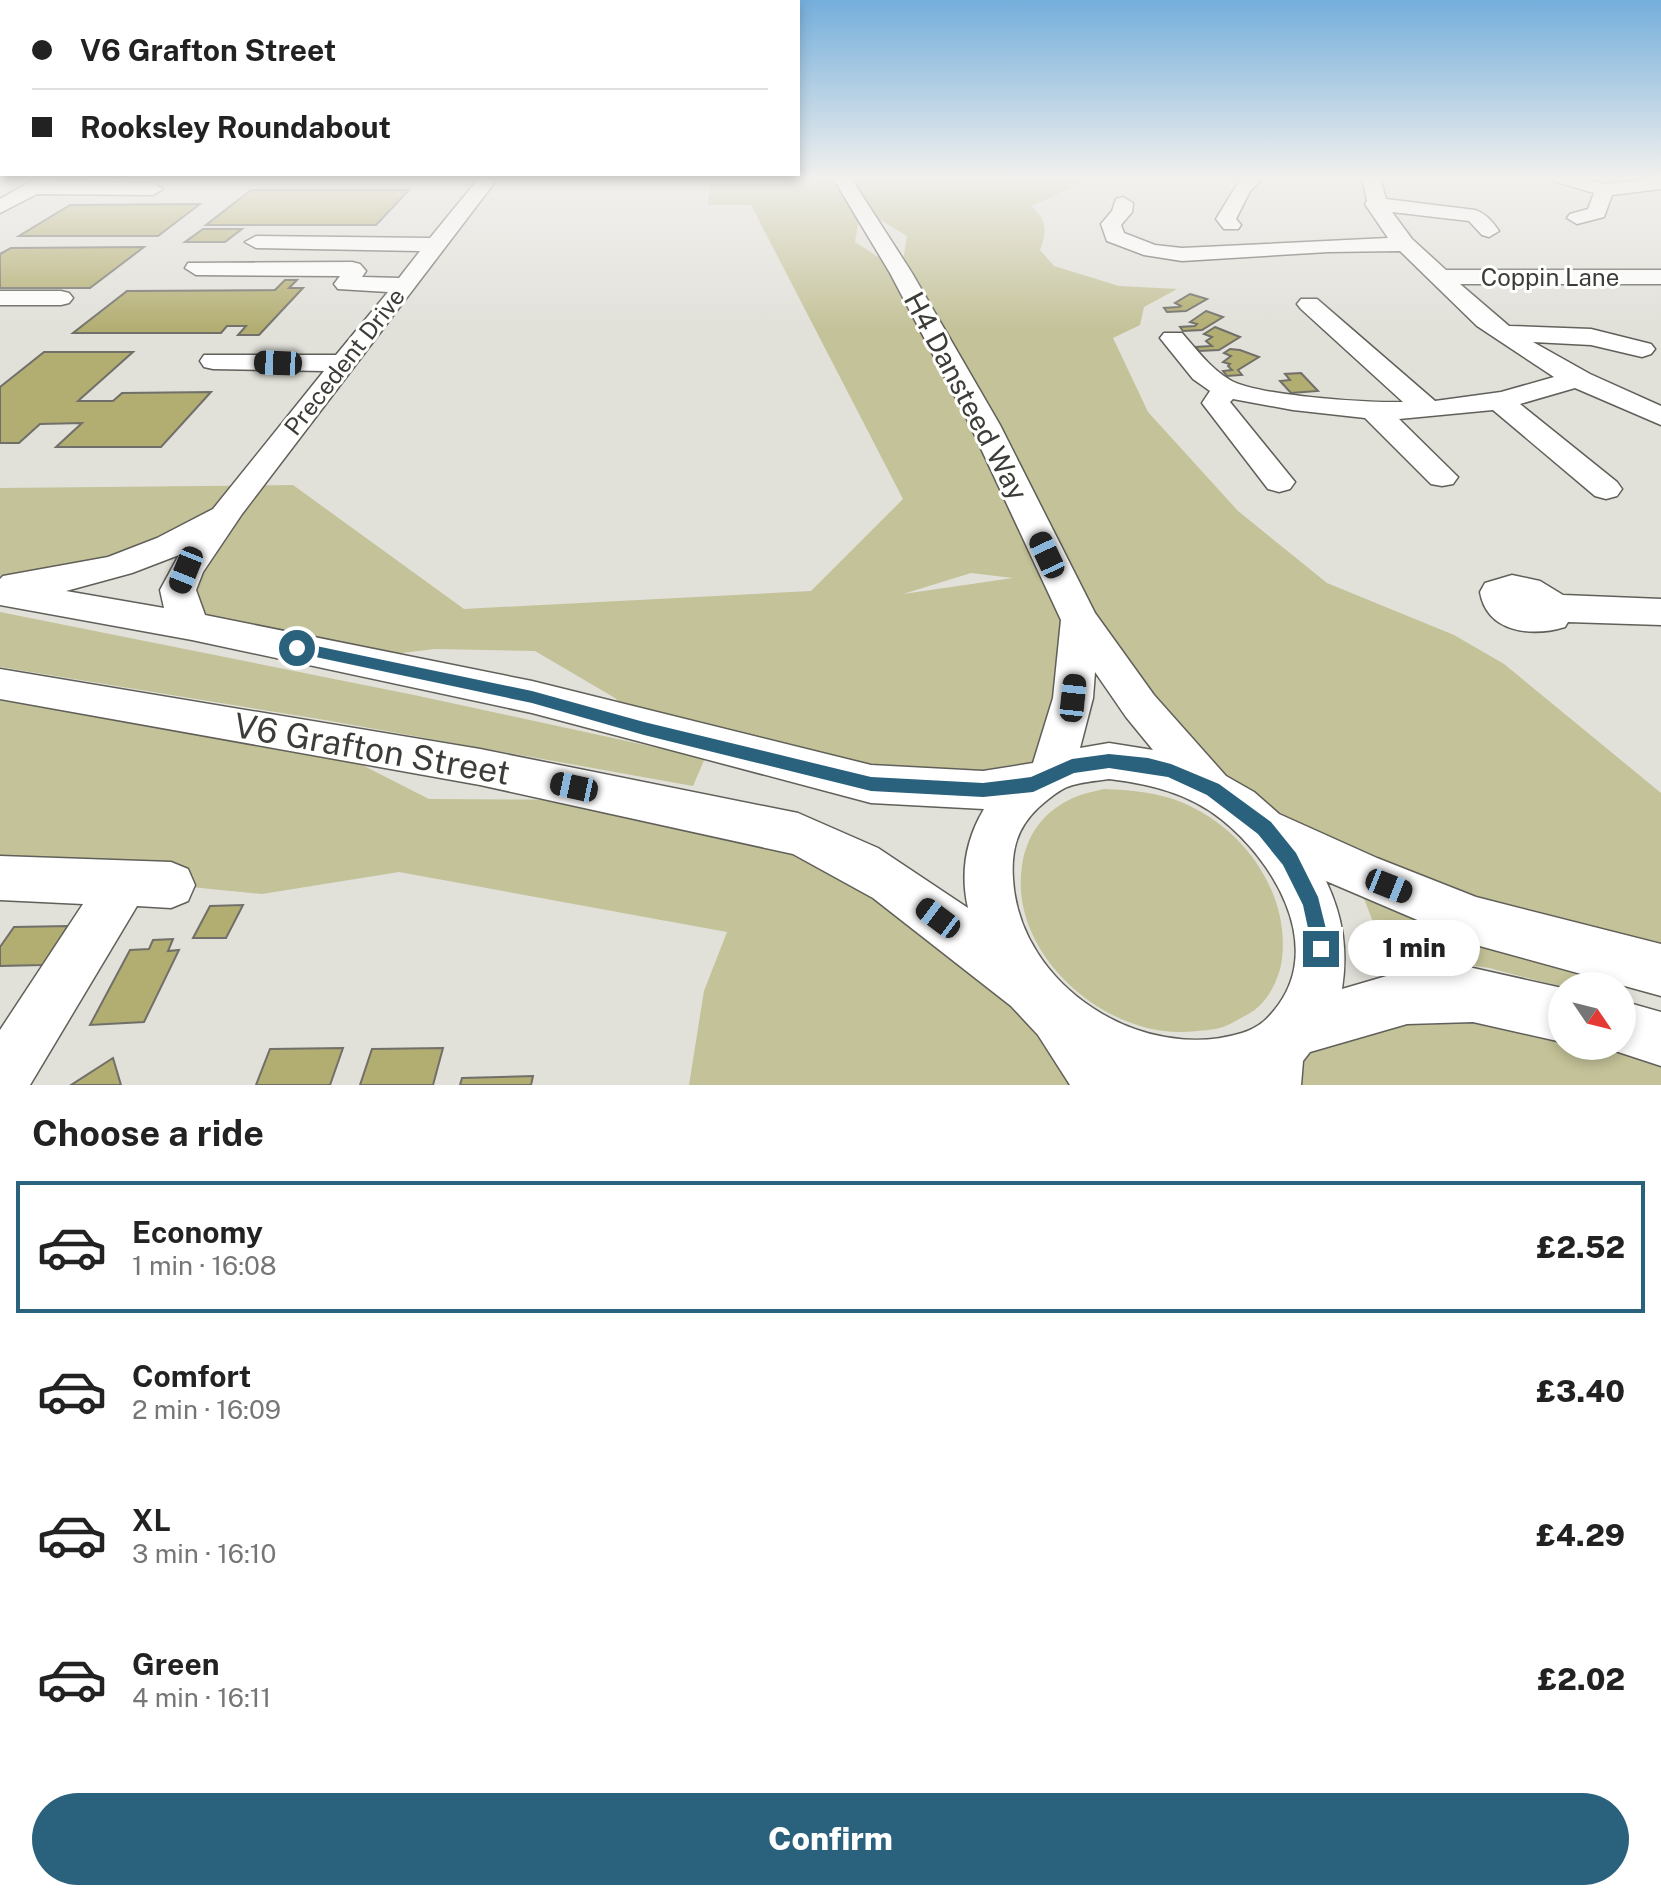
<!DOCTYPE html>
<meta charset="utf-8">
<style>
body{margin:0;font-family:"Public Sans",sans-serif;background:#f2f2f2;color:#222;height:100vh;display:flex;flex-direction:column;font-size:30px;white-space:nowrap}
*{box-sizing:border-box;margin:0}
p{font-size:26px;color:#767676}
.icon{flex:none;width:44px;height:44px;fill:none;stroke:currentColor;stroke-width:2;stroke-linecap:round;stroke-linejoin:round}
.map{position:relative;height:1085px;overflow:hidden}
.details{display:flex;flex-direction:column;background:#fff;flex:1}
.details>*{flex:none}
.hud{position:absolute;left:0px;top:0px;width:800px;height:176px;box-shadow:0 4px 12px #0003;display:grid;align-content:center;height:176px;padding:0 32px;background:#fff}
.needle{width:52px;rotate:125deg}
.fabs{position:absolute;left:1548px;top:972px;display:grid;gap:16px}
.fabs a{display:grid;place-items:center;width:88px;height:88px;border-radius:50%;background:#fff;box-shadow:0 4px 12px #0003;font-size:40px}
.end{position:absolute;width:36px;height:36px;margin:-18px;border:10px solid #2a617c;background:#fff;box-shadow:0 0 0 4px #fff}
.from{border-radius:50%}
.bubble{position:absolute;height:56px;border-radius:28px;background:#fff;box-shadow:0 4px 12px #0003;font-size:26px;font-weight:800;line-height:56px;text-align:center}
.car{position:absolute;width:24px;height:48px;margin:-24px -12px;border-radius:10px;box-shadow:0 0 6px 2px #0007;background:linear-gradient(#222 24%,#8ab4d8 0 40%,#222 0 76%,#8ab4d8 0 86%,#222 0)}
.hud b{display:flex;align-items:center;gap:28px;height:76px;font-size:30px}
.hud b+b{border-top:2px solid #e0e0e0}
.hud i{width:20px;height:20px;background:#222}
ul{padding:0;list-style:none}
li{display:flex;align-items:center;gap:24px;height:132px;margin:0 16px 12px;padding:0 16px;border:4px solid transparent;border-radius:0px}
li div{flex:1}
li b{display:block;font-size:30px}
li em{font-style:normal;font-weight:800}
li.on{border-color:#2a617c}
li>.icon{width:72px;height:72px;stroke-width:1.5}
h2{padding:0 32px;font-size:36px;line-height:96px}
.action{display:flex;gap:16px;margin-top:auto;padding:16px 32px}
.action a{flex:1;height:92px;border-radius:48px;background:#2a617c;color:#fff;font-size:32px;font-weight:800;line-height:92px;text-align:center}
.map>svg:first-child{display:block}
</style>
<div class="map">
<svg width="1661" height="1085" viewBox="0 0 1661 1085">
<rect width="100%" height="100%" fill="#e1e0d9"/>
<!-- green -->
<path fill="#c4c298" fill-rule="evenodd" d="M 712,178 L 842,178 L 848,188 L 865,178 L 1094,178 L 1031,206 C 1047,219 1047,231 1040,250 L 1054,266 L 1119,286 L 1177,289 L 1144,307 L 1140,325 L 1113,338 L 1148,412 L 1238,511 L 1327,583 L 1454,635 L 1504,664 L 1661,793 L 1661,970 L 1264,828 L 1081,621 L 1051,774 L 983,790 L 644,728 L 615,698 L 535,651 L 435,649 L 350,659 L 192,626 L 181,605 L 206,543 L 172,547 L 0,586 L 0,488 L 293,485 L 464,609 L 811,591 L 903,499 L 751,205 L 707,205 ZM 861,208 L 907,236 L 901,272 L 855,242 ZM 971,573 L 1013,578 L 903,594 Z
M 0,612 L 414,695 L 705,758 L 693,786 L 325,720 L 0,667 Z
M 0,684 L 307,737 L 429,799 L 636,800 L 833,847 L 1104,1085 L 689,1085 L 704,991 L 727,932 L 399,872 L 262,894 L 171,885 L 0,878 Z
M 1104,789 C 1131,790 1156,792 1181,802 C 1243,827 1290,892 1282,959 C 1280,975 1271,996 1258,1007 C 1251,1014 1240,1018 1232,1023 C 1221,1029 1210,1030 1197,1031 C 1111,1043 1008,957 1022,866 C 1026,837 1042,813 1069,800 C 1079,794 1092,792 1104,789 Z
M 1363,896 C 1441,934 1519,955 1602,978 L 1606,986 L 1562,987 L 1489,968 L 1429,959 L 1387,958 Z
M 1407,997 L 1562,1016 L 1562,1046 L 1622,1046 L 1661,1040 L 1661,1085 L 1273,1085 L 1276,1049 Z"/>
<!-- building -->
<path fill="#b2ad70" stroke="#706f69" stroke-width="2" d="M 251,190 L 409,190 L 376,225 L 206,225 Z
M 200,204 L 158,236 L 19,236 L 70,205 Z
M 203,229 L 242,229 L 225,242 L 185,242 Z
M 144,247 L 90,288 L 0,288 L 0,254 L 11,248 Z
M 285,280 L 297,280 L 289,288 L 303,288 L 259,335 L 238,335 L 246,326 L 227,326 L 221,333 L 73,333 L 127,291 L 275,290 Z
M 1190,294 L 1207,299 L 1186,311 L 1167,312 L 1164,308 L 1179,307 L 1181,306 L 1175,303 Z
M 1206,311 L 1223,317 L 1202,330 L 1183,331 L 1180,327 L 1195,326 L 1197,324 L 1190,322 Z
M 1215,327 L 1240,337 L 1219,350 L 1199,351 L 1196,347 L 1212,346 L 1206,341 L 1212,337 L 1204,334 Z
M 1230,349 L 1240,350 L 1259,357 L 1238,370 L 1242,375 L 1227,376 L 1223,371 L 1232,370 L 1228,366 L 1230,364 L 1223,362 L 1231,356 L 1224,353 Z
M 44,352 L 133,352 L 78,401 L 113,401 L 122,393 L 211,392 L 161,447 L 56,447 L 82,423 L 40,424 L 19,443 L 0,443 L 0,387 Z
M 1301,373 L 1318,391 L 1291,393 L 1280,381 L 1290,380 L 1285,374 Z
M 243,905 L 226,938 L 193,938 L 210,906 Z
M 68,926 L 43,965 L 0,966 L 0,947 L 14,927 Z
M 173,939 L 168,951 L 179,950 L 144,1022 L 90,1025 L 130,950 L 149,949 L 153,940 Z
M 343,1048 L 330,1085 L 256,1085 L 270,1049 Z
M 443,1048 L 433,1085 L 360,1085 L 372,1049 Z
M 113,1058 L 121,1085 L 71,1085 Z
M 533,1076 L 531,1085 L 460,1085 L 462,1078 Z"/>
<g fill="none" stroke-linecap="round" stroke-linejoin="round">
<!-- minor casing -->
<g stroke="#605f59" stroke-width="3">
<path id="minor" d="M 37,178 L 60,178 L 57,182 L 153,183 L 163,189 L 153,195 L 37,194 L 0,213 L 0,199 Z
M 479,178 L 498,178 L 242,514 L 203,572 L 196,590 L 205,615 L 532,681 L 871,765 L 983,771 L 1033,763 L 1053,698 L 1061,620 L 970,425 L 890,273 L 833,178 L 851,178 L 912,273 L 1000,425 L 1095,613 L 1154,695 L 1226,776 L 1254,792 L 1279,814 L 1377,858 L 1476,897 L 1661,944 L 1661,996 L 1476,945 L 1326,881 C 1343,917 1348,950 1342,989 L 1407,970 L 1473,968 L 1562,988 L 1562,1042 L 1473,1022 L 1407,1024 L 1310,1052 L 1303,1061 L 1301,1085 L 1070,1085 L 1038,1035 L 1011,1006 L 873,898 L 793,854 L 480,785 L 0,699 L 0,669 L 480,749 L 798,813 L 878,848 L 968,908 C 960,873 966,839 984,809 L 871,803 L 532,713 L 192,640 L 0,605 L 0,579 L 3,576 L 108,557 L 157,538 L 213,509 L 324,371 L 213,369 L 204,367 L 200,361 L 204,355 L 336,355 L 388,292 L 338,289 L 334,284 L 340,276 L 196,275 L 185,268 L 188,263 L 352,262 L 360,264 L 366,271 L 362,277 L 399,278 L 420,251 L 256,248 L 245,242 L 256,236 L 430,238 ZM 179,555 L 160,590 L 164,608 L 66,591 L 132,573 ZM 1095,672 L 1126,717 L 1153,750 L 1109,743 L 1080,748 L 1093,698 ZM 1109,779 C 1150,784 1188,793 1221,819 C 1272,859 1323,942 1279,1004 C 1268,1019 1260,1027 1242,1033 C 1142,1064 1019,986 1013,879 C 1011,850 1017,828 1038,808 C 1047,800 1056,792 1067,787 C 1080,782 1095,781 1109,779 Z
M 1241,178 L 1263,178 L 1250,191 L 1236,219 L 1241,225 L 1238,229 L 1224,229 L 1216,219 Z
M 1362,178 L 1380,178 L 1386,199 L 1475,210 C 1485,213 1493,222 1499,231 L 1489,237 L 1482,235 L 1469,221 L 1392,212 L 1412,239 L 1446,270 L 1661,270 L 1661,284 L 1460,284 L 1509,326 L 1591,329 L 1651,344 L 1655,349 L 1651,354 L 1642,357 L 1591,345 L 1533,342 L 1590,374 L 1661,406 L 1661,425 L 1575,388 L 1520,404 L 1617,482 L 1622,489 L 1617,496 L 1606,499 L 1595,496 L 1493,410 L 1399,419 L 1458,477 L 1453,484 L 1442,486 L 1431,484 L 1365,418 L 1293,410 L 1233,399 L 1230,402 L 1295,482 L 1290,489 L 1279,492 L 1268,489 L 1202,403 L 1210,391 L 1193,379 L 1164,343 L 1160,338 L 1164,333 L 1182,333 C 1197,350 1210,368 1230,380 C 1257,396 1368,403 1403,402 L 1301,309 L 1297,304 L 1301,299 L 1317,299 L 1435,401 L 1501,392 L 1554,377 L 1477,326 L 1400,251 L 1328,252 L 1182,261 L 1144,255 L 1107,241 L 1101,224 L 1112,211 L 1116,199 L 1123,197 L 1133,203 L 1132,212 L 1121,225 L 1124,233 L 1155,245 L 1182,248 L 1388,238 L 1365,204 L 1367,201 Z
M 1555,178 L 1584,178 L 1605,184 L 1661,178 L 1661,189 L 1612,195 L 1604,217 L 1577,224 L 1567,218 L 1570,214 L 1588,209 L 1594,193 L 1557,182 Z
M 0,291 L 61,291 L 69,293 L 73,298 L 69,303 L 61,305 L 0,305 Z
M 1512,575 L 1540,581 L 1563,595 L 1661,599 L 1661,625 L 1568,622 L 1565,627 C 1532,637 1487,633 1480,592 L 1485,583 Z
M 0,856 L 171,862 L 188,869 L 195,885 L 188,901 L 171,908 L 137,906 L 30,1085 L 0,1085 L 0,1030 L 83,904 L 0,900 Z
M 1622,1001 L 1661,1012 L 1661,1066 L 1603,1047 L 1622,1046 Z"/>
</g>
<!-- minor -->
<use href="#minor" fill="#fff" fill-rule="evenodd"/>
</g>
<!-- sky -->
<linearGradient id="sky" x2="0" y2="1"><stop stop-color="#74aedb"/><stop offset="0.54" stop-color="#f2f1ee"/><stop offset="1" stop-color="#f2f1ee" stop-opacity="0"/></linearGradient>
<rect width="1661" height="330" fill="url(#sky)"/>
<!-- route -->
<path fill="#2a617c" d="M 297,642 L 532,691 L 644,722 L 871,777 L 983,783 L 1031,777 L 1072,759 L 1109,754 L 1148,758 L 1171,764 L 1219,784 L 1271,822 L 1296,853 L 1318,897 L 1331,949 L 1328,956 L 1321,958 L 1314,956 L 1303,905 L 1283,865 L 1258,834 L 1207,795 L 1168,777 L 1109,768 L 1074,773 L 1033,792 L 983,797 L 871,791 L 644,735 L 532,703 L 292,652 L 290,648 Z"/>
<g text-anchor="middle" stroke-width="6" stroke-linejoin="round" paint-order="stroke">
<!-- far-street labels -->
<g font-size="24" fill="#3c3c39" stroke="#fffffe">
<text x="1550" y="286">Coppin Lane</text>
<text transform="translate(345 362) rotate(-52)" y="8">Precedent Drive</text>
</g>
<!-- street labels -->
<g font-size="28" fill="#3c3c39" stroke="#fffffe">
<text transform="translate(966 396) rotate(62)" y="10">H4 Dansteed Way</text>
</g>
<!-- near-street labels -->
<g font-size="34" fill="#3c3c39" stroke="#fffffe">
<text transform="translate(372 749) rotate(10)" y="12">V6 Grafton Street</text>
</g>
</g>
</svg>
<div class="fabs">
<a><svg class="needle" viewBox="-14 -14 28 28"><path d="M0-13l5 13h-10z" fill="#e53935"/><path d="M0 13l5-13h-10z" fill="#767676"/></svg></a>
</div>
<i class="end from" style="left:297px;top:648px"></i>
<i class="end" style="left:1321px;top:949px"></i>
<div class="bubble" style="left:1348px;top:920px;width:132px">1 min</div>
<i class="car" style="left:278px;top:363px;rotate:272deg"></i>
<i class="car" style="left:1047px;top:555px;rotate:335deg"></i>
<i class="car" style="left:186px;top:570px;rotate:202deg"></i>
<i class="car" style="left:1073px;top:698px;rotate:6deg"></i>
<i class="car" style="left:574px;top:787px;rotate:282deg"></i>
<i class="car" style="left:1389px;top:886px;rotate:112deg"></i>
<i class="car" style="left:938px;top:918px;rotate:307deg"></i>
<div class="hud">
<b><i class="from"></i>V6 Grafton Street</b>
<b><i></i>Rooksley Roundabout</b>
</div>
</div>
<section class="details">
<h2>Choose a ride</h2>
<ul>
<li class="on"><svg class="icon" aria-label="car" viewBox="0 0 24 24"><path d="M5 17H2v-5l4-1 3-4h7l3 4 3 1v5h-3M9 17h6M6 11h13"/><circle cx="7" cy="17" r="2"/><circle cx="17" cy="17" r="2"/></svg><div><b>Economy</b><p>1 min · 16:08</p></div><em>£2.52</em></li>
<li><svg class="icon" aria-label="car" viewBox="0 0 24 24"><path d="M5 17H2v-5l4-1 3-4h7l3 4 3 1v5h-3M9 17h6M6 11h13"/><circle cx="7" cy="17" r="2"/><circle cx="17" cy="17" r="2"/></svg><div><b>Comfort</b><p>2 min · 16:09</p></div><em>£3.40</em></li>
<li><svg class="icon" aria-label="car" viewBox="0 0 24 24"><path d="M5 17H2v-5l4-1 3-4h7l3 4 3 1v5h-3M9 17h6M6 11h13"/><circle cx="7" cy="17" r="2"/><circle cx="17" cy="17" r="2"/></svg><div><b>XL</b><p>3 min · 16:10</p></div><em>£4.29</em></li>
<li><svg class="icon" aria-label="car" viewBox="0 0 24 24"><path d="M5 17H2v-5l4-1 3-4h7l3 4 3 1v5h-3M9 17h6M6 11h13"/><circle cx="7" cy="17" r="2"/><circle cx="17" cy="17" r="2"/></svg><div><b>Green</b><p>4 min · 16:11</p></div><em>£2.02</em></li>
</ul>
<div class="action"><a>Confirm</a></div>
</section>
